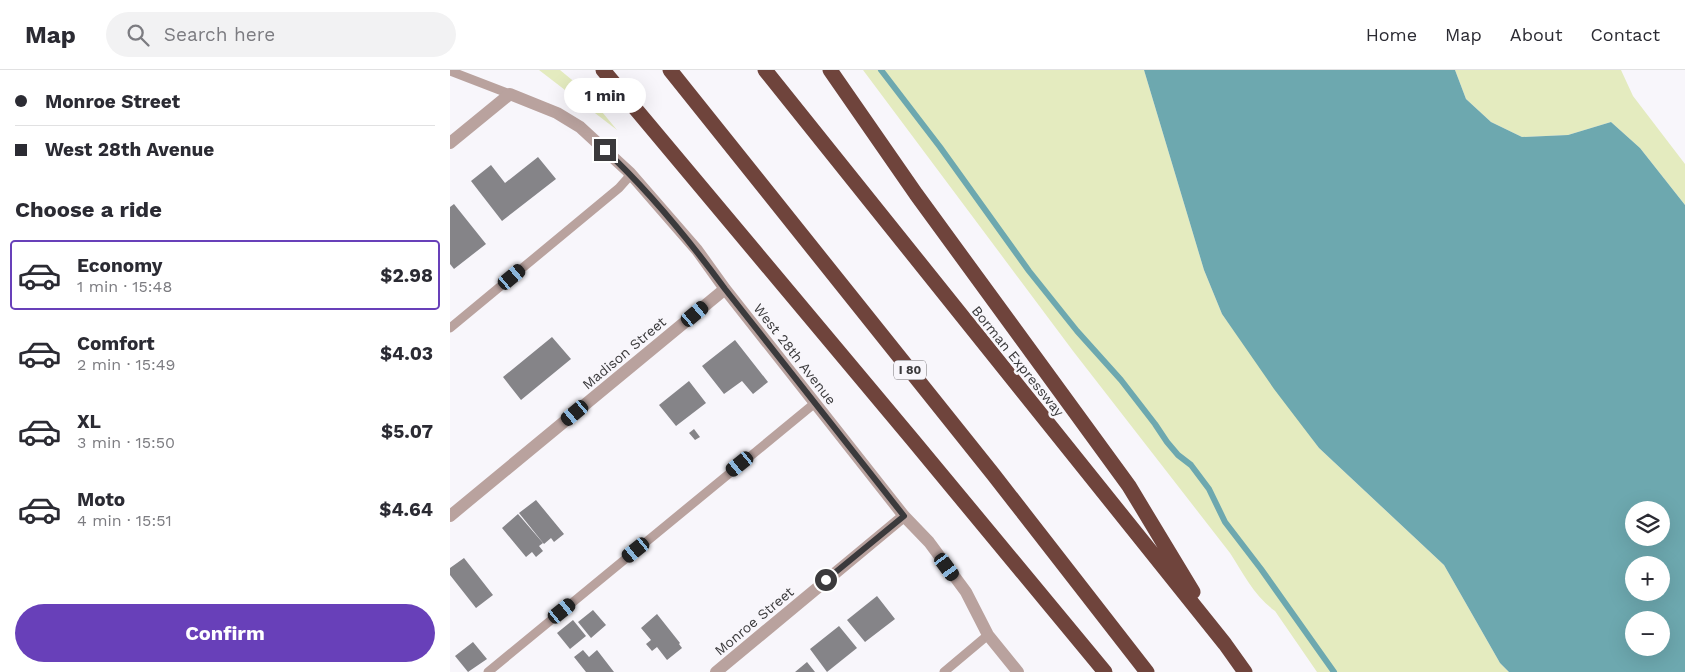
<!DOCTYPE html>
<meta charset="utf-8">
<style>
body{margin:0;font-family:"Work Sans",sans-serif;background:#f2f2f3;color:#2b2b33;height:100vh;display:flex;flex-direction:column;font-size:19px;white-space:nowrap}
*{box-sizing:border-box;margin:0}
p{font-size:16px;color:#7c7c81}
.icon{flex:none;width:28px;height:28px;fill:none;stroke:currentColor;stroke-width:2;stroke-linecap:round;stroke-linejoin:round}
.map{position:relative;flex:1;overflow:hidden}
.sheet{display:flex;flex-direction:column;background:#fff;width:450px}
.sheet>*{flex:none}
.top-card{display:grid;align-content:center;height:110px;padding:0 15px;background:#fff}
.tools{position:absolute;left:1175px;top:431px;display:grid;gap:10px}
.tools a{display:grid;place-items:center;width:45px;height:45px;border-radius:50%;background:#fff;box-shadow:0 5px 20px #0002;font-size:25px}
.end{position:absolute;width:22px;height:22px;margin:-11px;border:6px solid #3b3a3c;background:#fff;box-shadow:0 0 0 2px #fff}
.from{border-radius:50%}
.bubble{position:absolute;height:35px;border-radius:18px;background:#fff;box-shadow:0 5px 20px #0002;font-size:16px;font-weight:700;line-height:35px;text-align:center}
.car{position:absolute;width:15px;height:30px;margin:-15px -8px;border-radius:6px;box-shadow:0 0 4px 1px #0007;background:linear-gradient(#222 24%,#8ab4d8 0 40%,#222 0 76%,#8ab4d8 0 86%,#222 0)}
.top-card b{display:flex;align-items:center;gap:18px;height:48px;font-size:19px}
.top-card b+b{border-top:1px solid #e1e1e2}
.top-card i{width:12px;height:12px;background:#2b2b33}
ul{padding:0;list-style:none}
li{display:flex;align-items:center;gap:15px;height:70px;margin:0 10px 8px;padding:0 5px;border:2px solid transparent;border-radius:5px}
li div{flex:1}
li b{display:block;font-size:19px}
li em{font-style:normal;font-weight:700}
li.active{border-color:#6840b9}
li>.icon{width:45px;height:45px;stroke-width:1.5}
h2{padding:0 15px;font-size:22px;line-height:60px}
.cta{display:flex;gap:10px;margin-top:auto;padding:10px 15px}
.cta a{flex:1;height:58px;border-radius:30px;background:#6840b9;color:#fff;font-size:20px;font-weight:700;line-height:58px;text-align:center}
header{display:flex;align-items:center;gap:30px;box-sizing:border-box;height:70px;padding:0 25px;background:#fff;border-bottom:1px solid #e1e1e2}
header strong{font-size:24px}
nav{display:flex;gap:28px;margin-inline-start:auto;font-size:18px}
.search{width:350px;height:45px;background:#f2f2f3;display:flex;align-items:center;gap:12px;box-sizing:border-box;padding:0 18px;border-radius:28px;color:#7c7c81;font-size:19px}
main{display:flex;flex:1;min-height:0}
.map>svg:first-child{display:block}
</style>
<header>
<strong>Map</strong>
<div class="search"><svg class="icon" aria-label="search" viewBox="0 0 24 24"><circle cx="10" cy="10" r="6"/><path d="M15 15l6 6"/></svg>Search here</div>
<nav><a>Home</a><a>Map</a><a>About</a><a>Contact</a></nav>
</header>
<main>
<section class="sheet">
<div class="top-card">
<b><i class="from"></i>Monroe Street</b>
<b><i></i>West 28th Avenue</b>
</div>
<h2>Choose a ride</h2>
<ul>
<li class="active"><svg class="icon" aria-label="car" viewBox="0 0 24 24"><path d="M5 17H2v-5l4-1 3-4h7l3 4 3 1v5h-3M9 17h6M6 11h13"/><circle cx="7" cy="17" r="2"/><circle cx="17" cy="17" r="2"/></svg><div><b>Economy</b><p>1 min · 15:48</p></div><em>$2.98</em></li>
<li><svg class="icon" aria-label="car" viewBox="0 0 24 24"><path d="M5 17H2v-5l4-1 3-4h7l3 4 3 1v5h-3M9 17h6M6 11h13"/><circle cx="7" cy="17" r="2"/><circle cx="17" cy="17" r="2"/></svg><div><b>Comfort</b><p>2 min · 15:49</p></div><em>$4.03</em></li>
<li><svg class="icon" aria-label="car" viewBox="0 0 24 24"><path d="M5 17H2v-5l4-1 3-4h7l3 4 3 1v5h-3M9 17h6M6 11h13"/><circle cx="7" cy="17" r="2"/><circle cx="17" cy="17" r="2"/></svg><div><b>XL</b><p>3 min · 15:50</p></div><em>$5.07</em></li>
<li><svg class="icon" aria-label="car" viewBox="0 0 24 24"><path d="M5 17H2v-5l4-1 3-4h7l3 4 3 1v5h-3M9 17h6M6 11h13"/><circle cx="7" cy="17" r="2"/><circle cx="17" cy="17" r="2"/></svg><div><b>Moto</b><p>4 min · 15:51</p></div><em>$4.64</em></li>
</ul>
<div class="cta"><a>Confirm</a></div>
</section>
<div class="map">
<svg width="1235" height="602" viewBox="0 0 1235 602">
<rect width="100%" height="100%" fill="#f8f6fb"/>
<!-- green -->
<path fill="#e4ebbf" d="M 89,0 L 110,0 L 133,19 L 167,60 Z
M 413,0 L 694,0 L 754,200 L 772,244 L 869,378 L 994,495 L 1050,593 L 1059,602 L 867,602 L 825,541 C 805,527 793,503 780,483 L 623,281 Z
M 1005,0 L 1171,0 L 1183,26 L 1235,94 L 1235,135 L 1190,78 L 1161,52 L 1118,65 L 1072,67 L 1041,52 L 1016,29 Z"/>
<!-- water -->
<path fill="#6da8af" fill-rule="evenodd" d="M 694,0 L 1005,0 L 1016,29 L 1041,52 L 1072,67 L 1118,65 L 1161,52 L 1190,78 L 1235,135 L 1235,602 L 1059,602 L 1050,593 L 994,495 L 869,378 L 824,319 L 772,244 L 754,200 ZM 1184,440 L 1211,440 L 1211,468 L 1184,468 ZM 1184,495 L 1211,495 L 1211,522 L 1184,522 ZM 1184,550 L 1211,550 L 1211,578 L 1184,578 Z"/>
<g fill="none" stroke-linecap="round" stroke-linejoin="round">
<!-- stream -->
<path stroke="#6da8af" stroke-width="6" d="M 431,0 L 490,77 L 579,201 L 627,261 L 671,310 L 705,354 L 717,372 L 728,385 L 741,395 L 759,419 L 775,452 L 811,499 L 884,602"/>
</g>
<!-- building -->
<path fill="#858488" d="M 88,87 L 106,109 L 52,151 L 21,111 L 41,95 L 55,113 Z
M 4,134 L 36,174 L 4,199 L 0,194 L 0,137 Z
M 102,267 L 121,289 L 71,330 L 53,307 Z
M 285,270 L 318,312 L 303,324 L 292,311 L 274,324 L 252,296 Z
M 239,311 L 256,333 L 226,356 L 209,335 Z
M 244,359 L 250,367 L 245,370 L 239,363 Z
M 86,430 L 114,464 L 104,472 L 101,468 L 94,474 L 69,443 Z
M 68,444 L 93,473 L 89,476 L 93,481 L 86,487 L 82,482 L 76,487 L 52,458 Z
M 14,488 L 43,525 L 26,538 L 0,505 L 0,498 Z
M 427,526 L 445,549 L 415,572 L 397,550 Z
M 143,540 L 156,555 L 141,568 L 128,552 Z
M 207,544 L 230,573 L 229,574 L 232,578 L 217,590 L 207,577 L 202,581 L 196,574 L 201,570 L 191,558 Z
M 123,550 L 136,566 L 120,579 L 107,563 Z
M 389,556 L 407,578 L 377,602 L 360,579 Z
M 23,572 L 37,589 L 18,602 L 5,586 Z
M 133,580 L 139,587 L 147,580 L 164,602 L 136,602 L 124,587 Z
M 357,592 L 365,602 L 345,602 Z"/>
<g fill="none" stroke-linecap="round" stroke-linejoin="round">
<!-- lane -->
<path stroke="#b9a29e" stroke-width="9" d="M 0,1 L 60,24
M 0,258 L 169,118 L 177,109 L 180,103
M 38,602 L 365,333
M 494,602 L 538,565"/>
<!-- street -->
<path stroke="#b9a29e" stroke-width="12" d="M 0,73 L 60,24 L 107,43 L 130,57 L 180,103 L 247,180 L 275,219 L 454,446 L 479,472 L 516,522 L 538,565 L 568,602
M 0,446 L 275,219
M 266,602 L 454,446"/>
<!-- highway -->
<path stroke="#6f443c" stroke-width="15" d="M 153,0 L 462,369 L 655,602
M 220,0 L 543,404 L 697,602
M 315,0 L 775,574 L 795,602
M 380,0 L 466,124 L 679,416 L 743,522"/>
</g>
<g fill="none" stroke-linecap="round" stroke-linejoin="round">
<!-- route -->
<path stroke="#3b3a3c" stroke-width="6" d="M 155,80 C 200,122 239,170 275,219 L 454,446 L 376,510"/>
</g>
<g text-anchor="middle" stroke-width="5" stroke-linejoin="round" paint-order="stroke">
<!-- shield labels -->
<rect fill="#f8f6fb" stroke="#747275" stroke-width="1" x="444" y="290.5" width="32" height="19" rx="4"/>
<g font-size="12" font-weight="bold" fill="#3b3a3c">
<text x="460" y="304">I 80</text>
</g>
<!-- street labels -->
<g font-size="14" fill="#3b3a3c" stroke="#f8f6fb">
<text transform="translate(174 283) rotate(-40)" y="5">Madison Street</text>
<text transform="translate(345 284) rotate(52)" y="5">West 28th Avenue</text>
<text transform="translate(568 291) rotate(51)" y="5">Borman Expressway</text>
<text transform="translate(304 551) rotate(-40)" y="5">Monroe Street</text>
</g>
</g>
</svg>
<div class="tools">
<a><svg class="icon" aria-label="layers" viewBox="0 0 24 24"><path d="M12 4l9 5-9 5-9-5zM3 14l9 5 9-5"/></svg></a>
<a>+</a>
<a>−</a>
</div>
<i class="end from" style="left:376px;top:510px"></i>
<i class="end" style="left:155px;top:80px"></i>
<div class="bubble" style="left:114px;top:8px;width:82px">1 min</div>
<i class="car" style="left:62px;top:207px;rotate:50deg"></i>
<i class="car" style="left:245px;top:244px;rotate:50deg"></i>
<i class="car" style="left:125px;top:343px;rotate:230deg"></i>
<i class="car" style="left:290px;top:394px;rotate:231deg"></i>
<i class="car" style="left:186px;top:480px;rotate:231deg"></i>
<i class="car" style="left:497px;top:497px;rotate:144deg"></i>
<i class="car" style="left:112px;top:541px;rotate:51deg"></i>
</div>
</main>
